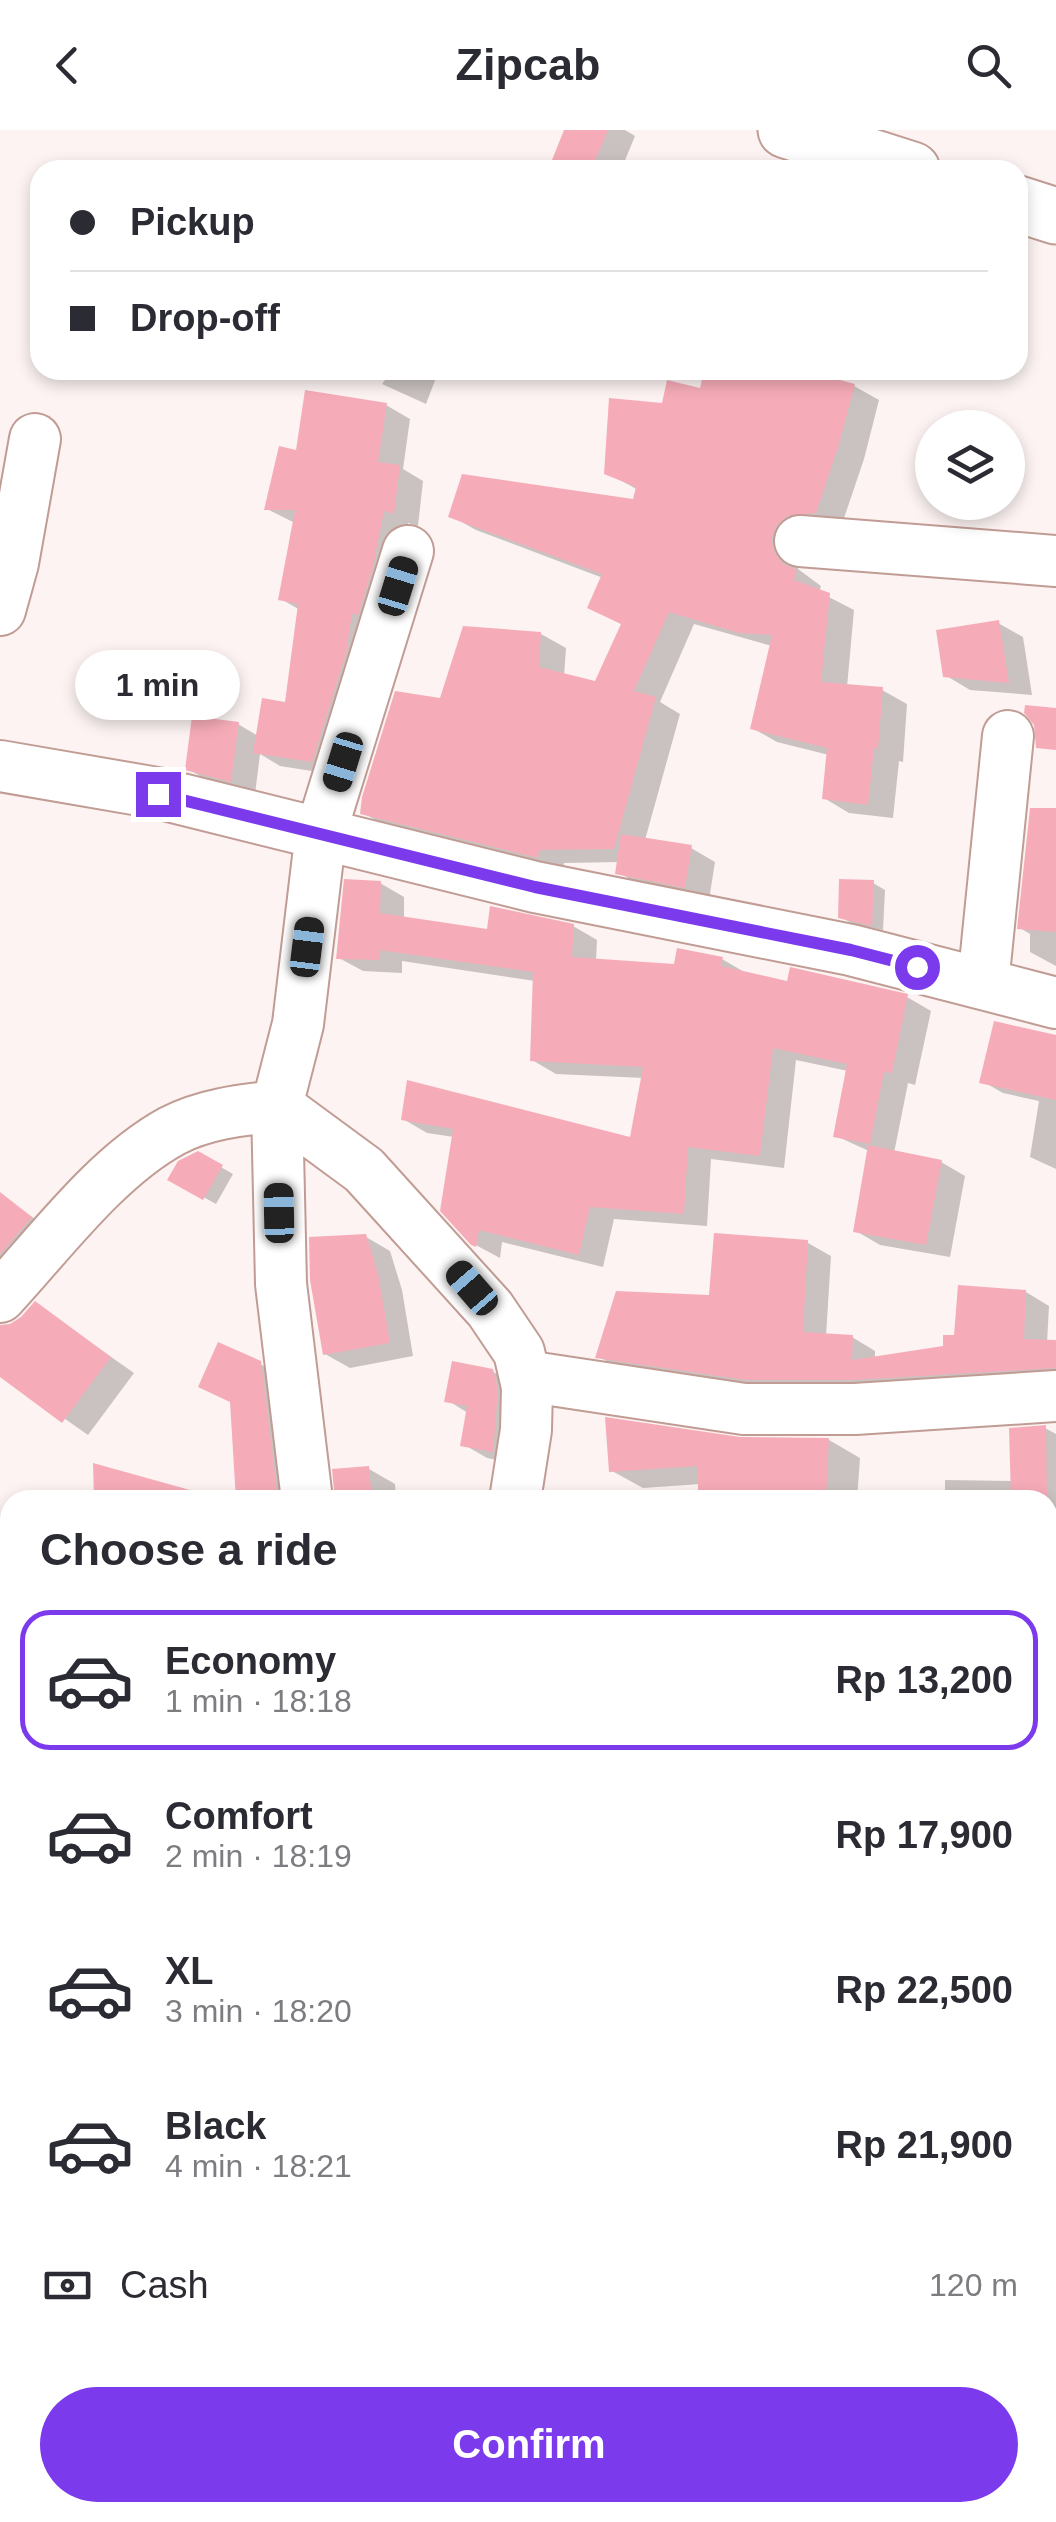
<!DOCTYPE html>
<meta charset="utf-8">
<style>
body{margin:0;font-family:Arial,sans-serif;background:#f2f2f3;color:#2b2b33;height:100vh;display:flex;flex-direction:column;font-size:38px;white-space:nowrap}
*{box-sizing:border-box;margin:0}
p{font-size:32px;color:#7c7c81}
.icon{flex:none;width:55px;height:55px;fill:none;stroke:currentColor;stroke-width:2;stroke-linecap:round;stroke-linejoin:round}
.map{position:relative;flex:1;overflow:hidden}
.panel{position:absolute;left:0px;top:1360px;width:1058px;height:1032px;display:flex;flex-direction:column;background:#fff;border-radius:30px 30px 0 0;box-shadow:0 5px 15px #0003}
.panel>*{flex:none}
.banner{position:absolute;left:30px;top:30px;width:998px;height:220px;border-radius:30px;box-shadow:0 5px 15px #0003;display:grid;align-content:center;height:220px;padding:0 40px;background:#fff}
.tools{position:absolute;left:915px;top:280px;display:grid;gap:20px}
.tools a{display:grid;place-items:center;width:110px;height:110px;border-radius:50%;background:#fff;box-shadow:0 5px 15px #0003;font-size:50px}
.end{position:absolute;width:45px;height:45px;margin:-22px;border:12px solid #7c3aed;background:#fff;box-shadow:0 0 0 5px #fff}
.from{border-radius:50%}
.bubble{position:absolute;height:70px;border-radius:35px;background:#fff;box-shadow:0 5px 15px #0003;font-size:32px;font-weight:600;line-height:70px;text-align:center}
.car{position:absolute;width:30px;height:60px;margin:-30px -15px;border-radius:12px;box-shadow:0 0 8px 2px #0007;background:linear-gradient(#222 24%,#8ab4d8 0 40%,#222 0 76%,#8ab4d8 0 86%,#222 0)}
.banner b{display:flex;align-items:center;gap:35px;height:95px;font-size:38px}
.banner b+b{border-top:2px solid #e1e1e2}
.banner i{width:25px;height:25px;background:#2b2b33}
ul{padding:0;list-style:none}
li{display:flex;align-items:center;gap:30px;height:140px;margin:0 20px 15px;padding:0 20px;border:5px solid transparent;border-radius:30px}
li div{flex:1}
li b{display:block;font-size:38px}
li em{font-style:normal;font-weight:600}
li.on{border-color:#7c3aed}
li>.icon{width:90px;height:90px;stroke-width:1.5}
h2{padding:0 40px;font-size:45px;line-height:120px}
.pay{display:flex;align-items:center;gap:25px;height:110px;padding:0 40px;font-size:38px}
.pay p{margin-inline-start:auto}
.cta{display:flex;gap:20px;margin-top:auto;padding:20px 40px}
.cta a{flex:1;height:115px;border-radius:60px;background:#7c3aed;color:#fff;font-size:40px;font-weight:600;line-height:115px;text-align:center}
header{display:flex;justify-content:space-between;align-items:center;height:130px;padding:0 40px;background:#fff;font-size:45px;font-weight:600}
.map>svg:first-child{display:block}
</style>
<header><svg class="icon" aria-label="back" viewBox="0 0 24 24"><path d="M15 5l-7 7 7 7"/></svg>Zipcab<svg class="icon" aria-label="search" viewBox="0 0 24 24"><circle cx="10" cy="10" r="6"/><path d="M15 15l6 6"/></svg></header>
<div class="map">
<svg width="1056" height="2392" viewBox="0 0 1056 2392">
<rect width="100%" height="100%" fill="#fcf3f2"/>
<!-- shadow -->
<path fill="#0003" d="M 567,0 L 625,0 L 635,6 L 621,40 L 551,40 Z
M 393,240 L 439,240 L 426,274 L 382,254 Z
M 707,240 L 792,240 L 854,256 L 879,270 L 864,329 L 841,397 L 796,425 L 798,439 L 821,456 L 819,462 L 854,480 L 847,557 L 882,560 L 907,574 L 903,632 L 899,631 L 893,688 L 849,683 L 824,668 L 829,625 L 777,612 L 752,598 L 772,516 L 694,494 L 660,572 L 680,584 L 645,710 L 691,718 L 715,732 L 709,770 L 642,756 L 618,742 L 619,732 L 564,733 L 563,740 L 388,697 L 363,683 L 442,571 L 541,504 L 566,518 L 564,546 L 597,554 L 623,495 L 590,477 L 603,448 L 476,400 L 451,386 L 635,371 L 638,360 L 606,342 L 664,276 L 702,261 Z
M 386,275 L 410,289 L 403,339 L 423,351 L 418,396 L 408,393 L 397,451 L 337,645 L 280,636 L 260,624 L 255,664 L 212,653 L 188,639 L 238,594 L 258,606 L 287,575 L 300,480 L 281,469 L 295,393 L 267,379 L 299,323 Z
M 998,493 L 1023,507 L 1032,565 L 970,560 L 945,545 Z
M 1056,680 L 1056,836 L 1030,822 L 1030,804 L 1020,798 Z
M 380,753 L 404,767 L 404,789 L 489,802 L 573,796 L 597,810 L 596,831 L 676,837 L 722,829 L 746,843 L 789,854 L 907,867 L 931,881 L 915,955 L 908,953 L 894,1023 L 941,1032 L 965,1046 L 950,1127 L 880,1115 L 856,1101 L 869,1021 L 836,1006 L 848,941 L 796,930 L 784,1038 L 711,1029 L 707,1096 L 614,1089 L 603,1137 L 502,1112 L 500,1128 L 472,1113 L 454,1007 L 427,1003 L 403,989 L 632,1010 L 644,948 L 556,944 L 532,930 L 535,851 L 402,831 L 402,843 L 363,841 L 339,828 Z
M 873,753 L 885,760 L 883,800 L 853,794 L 841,787 Z
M 1056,908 L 1056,1039 L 1030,1027 L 1039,971 L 1003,963 L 982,951 Z
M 198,1024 L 233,1044 L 216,1074 L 171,1049 Z
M 8,1071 L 55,1102 L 0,1159 L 0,1082 Z
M 366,1107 L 390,1121 L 402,1160 L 413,1226 L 350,1238 L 325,1224 Z
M 808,1113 L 831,1126 L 826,1206 L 852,1207 L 875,1221 L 875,1229 L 945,1218 L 1026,1162 L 1049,1176 L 1047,1213 L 1056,1213 L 1056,1251 L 772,1262 L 621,1240 L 598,1226 Z
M 47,1182 L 134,1243 L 88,1305 L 1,1244 Z
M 260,1234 L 287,1249 L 301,1370 L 238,1370 Z
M 492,1241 L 517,1256 L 517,1334 L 487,1328 L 463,1314 L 468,1283 L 447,1270 Z
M 1045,1298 L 1056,1304 L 1056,1623 L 1048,1624 L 1048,1370 L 945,1370 L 945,1350 L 1013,1351 Z
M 740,1310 L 829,1310 L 860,1328 L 857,1370 L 700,1370 L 701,1354 L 643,1358 L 612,1341 Z
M 369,1339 L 395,1354 L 396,1370 L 336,1370 Z
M 0,1420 L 10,1420 L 10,1504 L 0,1499 Z
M 621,2382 L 638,2392 L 575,2392 L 574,2383 Z
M 734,2382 L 789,2382 L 790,2386 L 796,2385 L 808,2392 L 735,2392 Z
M 876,2382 L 1033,2382 L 1034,2392 L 876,2392 Z"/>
<!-- building -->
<path fill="#f6acb8" d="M 564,0 L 608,0 L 591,40 L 548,40 Z
M 704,240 L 802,240 L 855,254 L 839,314 L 816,383 L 787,386 L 776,396 L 771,410 L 774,422 L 783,434 L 797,440 L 794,450 L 830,463 L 821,552 L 883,557 L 878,619 L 874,618 L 868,675 L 822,669 L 827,618 L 750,599 L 772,505 L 739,503 L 669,482 L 634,561 L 656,567 L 614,719 L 539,720 L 538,728 L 360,684 L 362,667 L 395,561 L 440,568 L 463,496 L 541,502 L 539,537 L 595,551 L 621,494 L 587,478 L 602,444 L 448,387 L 462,344 L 633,369 L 636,357 L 604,344 L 609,268 L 662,273 L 667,250 L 700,258 Z
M 305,260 L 387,273 L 378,332 L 400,335 L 394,384 L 384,381 L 373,437 L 358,485 L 352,484 L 346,523 L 312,632 L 253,623 L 262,568 L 285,572 L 298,474 L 278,470 L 295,380 L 264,380 L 279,316 L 296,320 Z
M 999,490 L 1009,553 L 943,547 L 936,500 Z
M 1025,575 L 1056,578 L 1056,620 L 1036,618 L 1034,595 L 1024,583 Z
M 192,586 L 239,592 L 231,652 L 185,640 Z
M 1030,678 L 1056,678 L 1056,802 L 1017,799 Z
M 621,704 L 692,715 L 685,758 L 615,744 Z
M 344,749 L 381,751 L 380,783 L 487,799 L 490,776 L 574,794 L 572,827 L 674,834 L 677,818 L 723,827 L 721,836 L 787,851 L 790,837 L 908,864 L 892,943 L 884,942 L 870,1014 L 833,1007 L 847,934 L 773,918 L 760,1026 L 688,1017 L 684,1084 L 590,1077 L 579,1125 L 479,1100 L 476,1117 L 471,1115 L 440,1081 L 453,999 L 401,990 L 407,950 L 630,1007 L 643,937 L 530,931 L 533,842 L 379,820 L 379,830 L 336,829 Z
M 839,749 L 874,750 L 872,796 L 838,788 Z
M 994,891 L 1056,905 L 1056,970 L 979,953 Z
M 868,1015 L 942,1030 L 926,1115 L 853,1102 Z
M 198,1021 L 223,1035 L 203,1070 L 167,1050 L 178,1031 Z
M 0,1062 L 32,1087 L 0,1124 Z
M 714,1103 L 808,1110 L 803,1202 L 853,1205 L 852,1230 L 943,1216 L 943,1205 L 954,1205 L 958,1155 L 1026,1160 L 1024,1209 L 1056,1210 L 1056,1238 L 854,1250 L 746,1250 L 595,1228 L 616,1161 L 709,1165 Z
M 366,1104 L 378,1144 L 390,1213 L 323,1225 L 310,1150 L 309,1107 Z
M 35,1171 L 111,1227 L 62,1293 L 0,1247 L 0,1195 L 10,1194 L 21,1187 Z
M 218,1212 L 261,1231 L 278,1370 L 236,1370 L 230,1272 L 198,1257 Z
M 452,1231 L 493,1239 L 498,1260 L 493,1322 L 460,1316 L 467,1276 L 444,1272 Z
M 605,1287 L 740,1307 L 829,1308 L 826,1370 L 698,1370 L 698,1336 L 609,1342 Z
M 1046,1295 L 1047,1370 L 1011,1370 L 1009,1298 Z
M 93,1333 L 190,1360 L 188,1370 L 94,1370 Z
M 369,1336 L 372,1370 L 335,1370 L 332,1339 Z"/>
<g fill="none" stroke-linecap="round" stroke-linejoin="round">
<!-- lane casing -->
<g stroke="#c19c94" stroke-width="29">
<path id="lane" d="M 1048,1885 L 1056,1885"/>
</g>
<!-- street casing -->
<g stroke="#c19c94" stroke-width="54">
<path id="street" d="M 800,411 L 1056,431
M 0,480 L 13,433 L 35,309
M 0,636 L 157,663 L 535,757 L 851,820 L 1056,873
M 983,854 L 1008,606
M 0,1167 C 51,1112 106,1037 172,1001 C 204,984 242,980 277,976 L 298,894 L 321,702 L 408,421
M 525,1246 L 744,1279 L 855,1279 L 1056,1266
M 307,1370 L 281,1154 L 277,976 L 364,1040 L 490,1179 L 519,1222 L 527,1257 L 526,1300 L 515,1370
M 1048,1625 L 1056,1625
M 1048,2208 L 1056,2207
M 0,2217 L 10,2213
M 0,2328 L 10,2365"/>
</g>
<!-- highway casing -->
<g stroke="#c19c94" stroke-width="59">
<path id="highway" d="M 786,0 L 912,40
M 1018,74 L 1056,86"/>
</g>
<!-- lane -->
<use href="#lane" stroke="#fff" stroke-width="25"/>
<!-- street -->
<use href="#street" stroke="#fff" stroke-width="50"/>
<!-- highway -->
<use href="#highway" stroke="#fff" stroke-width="55"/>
</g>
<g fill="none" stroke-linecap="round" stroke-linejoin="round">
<!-- route -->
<path stroke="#7c3aed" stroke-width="12" d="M 158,664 L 535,757 L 851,820 L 917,837"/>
</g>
</svg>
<div class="tools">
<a><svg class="icon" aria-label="layers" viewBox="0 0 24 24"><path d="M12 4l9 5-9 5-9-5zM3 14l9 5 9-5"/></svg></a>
</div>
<i class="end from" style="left:917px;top:837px"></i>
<i class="end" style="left:158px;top:664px"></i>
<div class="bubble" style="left:75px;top:520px;width:165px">1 min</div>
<i class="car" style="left:398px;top:456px;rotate:17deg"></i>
<i class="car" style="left:343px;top:632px;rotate:197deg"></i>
<i class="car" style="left:307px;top:817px;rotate:7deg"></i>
<i class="car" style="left:279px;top:1083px;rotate:359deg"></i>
<i class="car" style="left:472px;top:1158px;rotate:319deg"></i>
<div class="banner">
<b><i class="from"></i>Pickup</b>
<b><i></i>Drop-off</b>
</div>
<section class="panel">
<h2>Choose a ride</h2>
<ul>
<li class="on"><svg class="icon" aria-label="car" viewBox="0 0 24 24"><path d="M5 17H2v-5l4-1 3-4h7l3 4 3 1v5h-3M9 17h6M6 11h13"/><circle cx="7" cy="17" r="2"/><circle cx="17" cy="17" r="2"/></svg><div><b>Economy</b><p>1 min · 18:18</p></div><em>Rp 13,200</em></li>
<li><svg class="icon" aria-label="car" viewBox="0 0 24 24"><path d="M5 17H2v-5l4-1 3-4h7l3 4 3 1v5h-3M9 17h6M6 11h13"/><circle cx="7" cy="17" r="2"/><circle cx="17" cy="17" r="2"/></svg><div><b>Comfort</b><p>2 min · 18:19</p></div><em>Rp 17,900</em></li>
<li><svg class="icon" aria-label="car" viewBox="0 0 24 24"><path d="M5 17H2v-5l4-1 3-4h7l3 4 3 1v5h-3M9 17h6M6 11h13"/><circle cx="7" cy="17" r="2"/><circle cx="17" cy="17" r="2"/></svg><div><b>XL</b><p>3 min · 18:20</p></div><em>Rp 22,500</em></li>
<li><svg class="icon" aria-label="car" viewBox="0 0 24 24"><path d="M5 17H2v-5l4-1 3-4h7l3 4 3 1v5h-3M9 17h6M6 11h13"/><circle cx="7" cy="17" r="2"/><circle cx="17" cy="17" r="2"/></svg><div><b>Black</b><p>4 min · 18:21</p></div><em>Rp 21,900</em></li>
</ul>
<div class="pay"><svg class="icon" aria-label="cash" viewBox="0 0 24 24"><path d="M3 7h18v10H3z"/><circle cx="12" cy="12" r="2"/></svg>Cash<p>120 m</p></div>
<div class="cta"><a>Confirm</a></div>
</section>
</div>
